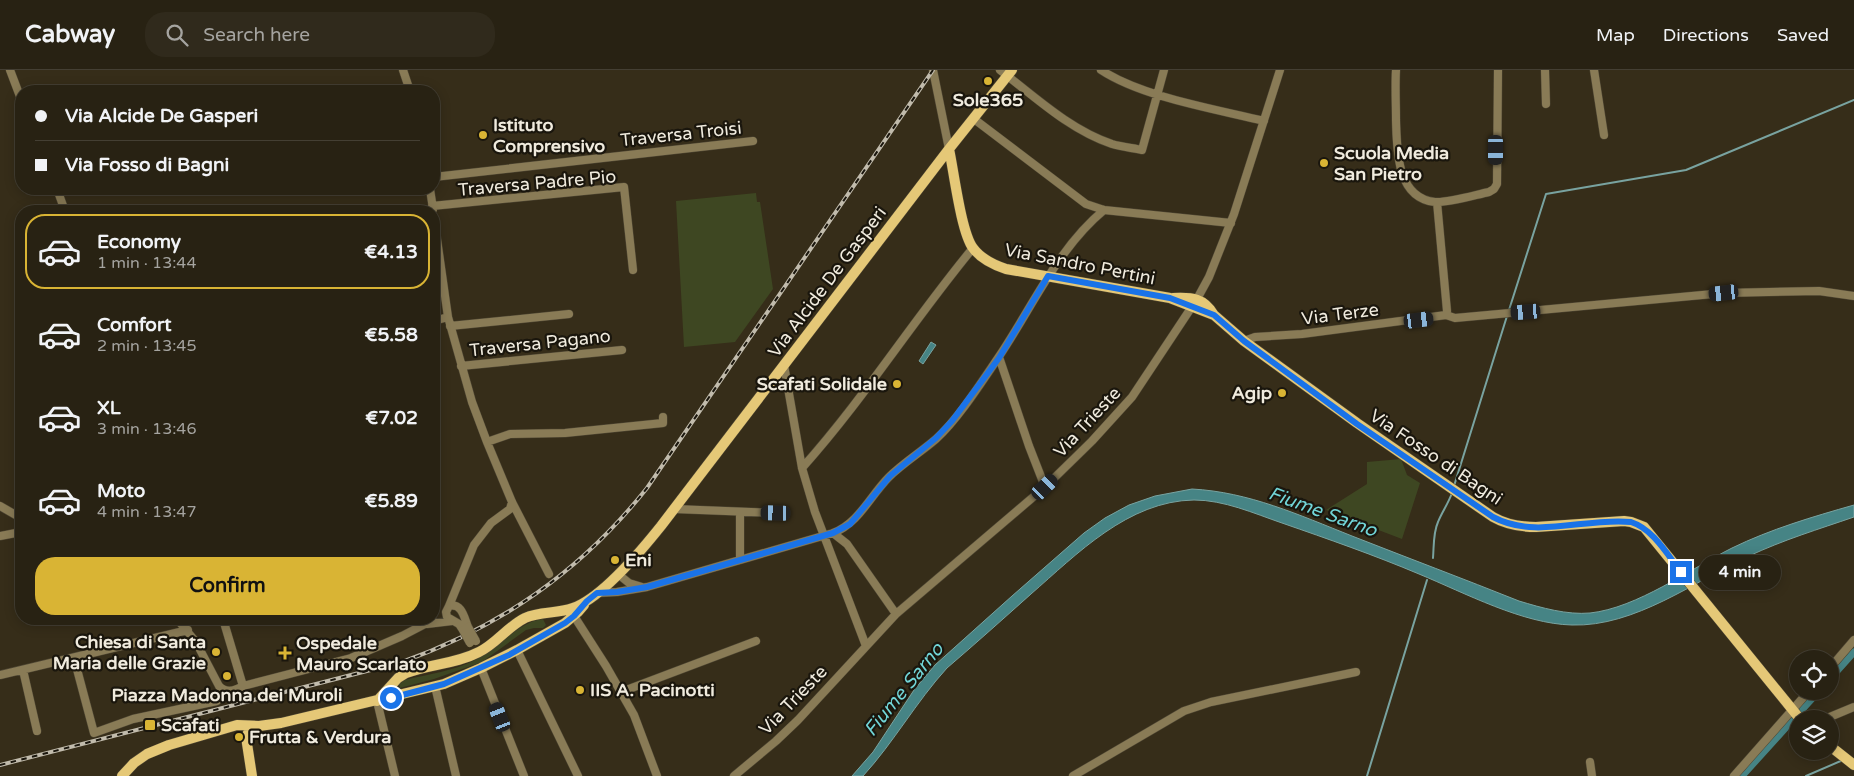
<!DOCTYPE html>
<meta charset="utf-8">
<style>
body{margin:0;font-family:"Varela Round",sans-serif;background:#302a1c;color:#f1f3f6;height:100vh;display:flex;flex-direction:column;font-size:19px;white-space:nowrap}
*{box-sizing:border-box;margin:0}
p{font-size:16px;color:#a5a4a0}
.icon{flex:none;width:28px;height:28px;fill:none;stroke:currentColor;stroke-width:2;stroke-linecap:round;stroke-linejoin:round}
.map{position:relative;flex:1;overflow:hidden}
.panel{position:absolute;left:15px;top:135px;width:425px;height:420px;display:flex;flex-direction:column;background:#282213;border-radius:20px;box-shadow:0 2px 12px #0003,0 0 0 1px #443f33}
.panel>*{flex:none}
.banner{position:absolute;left:15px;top:15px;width:425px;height:110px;border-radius:20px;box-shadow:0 2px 12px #0003,0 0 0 1px #443f33;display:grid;align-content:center;height:110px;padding:0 20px;background:#282213}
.fabs{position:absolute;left:1789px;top:580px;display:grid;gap:10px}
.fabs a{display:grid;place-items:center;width:50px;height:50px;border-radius:50%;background:#282213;box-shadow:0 2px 12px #0003,0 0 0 1px #443f33;font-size:25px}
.end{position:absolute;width:22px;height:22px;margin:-11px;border:6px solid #1a73e8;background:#fff;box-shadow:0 0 0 2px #fff}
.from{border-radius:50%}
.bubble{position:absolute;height:35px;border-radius:18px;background:#282213;box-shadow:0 2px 12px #0003,0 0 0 1px #443f33;font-size:16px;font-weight:700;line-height:35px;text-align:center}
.car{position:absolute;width:15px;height:30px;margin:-15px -8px;border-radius:6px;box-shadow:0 0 4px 1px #0007;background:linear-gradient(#222 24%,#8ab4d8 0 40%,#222 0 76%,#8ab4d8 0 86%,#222 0)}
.banner b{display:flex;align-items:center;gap:18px;height:48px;font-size:19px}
.banner b+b{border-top:1px solid #443f33}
.banner i{width:12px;height:12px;background:#f1f3f6}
ul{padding:9px 0 0;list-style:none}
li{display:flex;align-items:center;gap:15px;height:75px;margin:0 10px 8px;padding:0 10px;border:2px solid transparent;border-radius:20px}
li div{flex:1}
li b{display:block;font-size:19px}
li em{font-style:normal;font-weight:700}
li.active{border-color:#d9b434}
li>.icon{width:45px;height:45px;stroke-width:1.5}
.action{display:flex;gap:10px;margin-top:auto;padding:10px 20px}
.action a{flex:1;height:58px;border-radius:20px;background:#d9b434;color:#111;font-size:20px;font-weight:700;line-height:58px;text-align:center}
header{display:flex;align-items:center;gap:30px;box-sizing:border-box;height:70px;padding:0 25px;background:#282213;border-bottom:1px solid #443f33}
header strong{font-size:24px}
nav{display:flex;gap:28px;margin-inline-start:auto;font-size:18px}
.search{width:350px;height:45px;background:#302a1c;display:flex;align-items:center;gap:12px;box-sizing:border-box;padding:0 18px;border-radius:20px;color:#a5a4a0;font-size:19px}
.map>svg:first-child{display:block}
</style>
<header>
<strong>Cabway</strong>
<div class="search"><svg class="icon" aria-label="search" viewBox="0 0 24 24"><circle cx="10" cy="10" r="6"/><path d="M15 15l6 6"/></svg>Search here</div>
<nav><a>Map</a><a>Directions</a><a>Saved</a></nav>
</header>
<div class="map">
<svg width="1854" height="706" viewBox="0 0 1854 706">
<rect width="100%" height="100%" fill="#362d19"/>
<!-- green -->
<path fill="#3e4722" d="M 756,123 L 757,132 L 760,132 L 773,219 L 735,272 L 684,277 L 676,131 Z
M 1401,389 L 1407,405 L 1420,413 L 1402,469 L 1326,440 L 1367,414 L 1367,392 Z
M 543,549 L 546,555 L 543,558 L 534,558 L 526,560 L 482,592 L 434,609 L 400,618 L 399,614 L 405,610 C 428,604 454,601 475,590 C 498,579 519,551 543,549 Z"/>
<!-- water -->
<path fill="#468485" stroke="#79a3a0" d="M 931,272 L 936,275 L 923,294 L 919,291 Z
M 1192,419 C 1249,422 1299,445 1352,466 C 1408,488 1464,509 1519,531 C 1542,538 1567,545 1590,543 C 1637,538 1690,499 1732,478 C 1771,459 1812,447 1854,435 L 1854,447 C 1819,459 1783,470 1749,486 C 1695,511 1635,557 1572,555 C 1523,554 1465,523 1419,504 C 1374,485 1328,469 1282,453 C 1253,443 1224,430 1194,430 C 1128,431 1077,484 1031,524 C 1003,549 975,574 947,598 C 916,632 894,672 863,706 L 852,706 L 873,682 L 914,620 L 935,595 L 1012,526 L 1084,463 L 1105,448 L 1129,435 L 1155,426 Z"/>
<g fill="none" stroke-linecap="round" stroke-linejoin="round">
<!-- stream -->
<path stroke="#79a3a0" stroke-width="2" d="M 1509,240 L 1546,124 L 1686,100 L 1854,30
M 1454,416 L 1507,246
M 1433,488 C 1434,476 1433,463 1438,452 C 1442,442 1448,434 1452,423
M 1367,706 L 1427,510
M 1806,706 L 1843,690"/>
<!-- canal -->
<path stroke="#468485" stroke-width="7" d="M 1830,609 L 1854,582
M 1742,706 L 1819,621"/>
<!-- minor casing -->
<g stroke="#504835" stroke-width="9">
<path id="minor" d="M 10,0 L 21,29
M 403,0 L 410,21
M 933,0 L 949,79
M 1000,0 C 1035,27 1070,60 1112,74 C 1122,77 1133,78 1142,80 L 1164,0
M 1101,0 C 1142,27 1215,39 1264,51
M 1396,0 C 1395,16 1396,34 1396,50 C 1397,79 1396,128 1435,132 C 1448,133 1475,125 1489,122 L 1494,119 L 1497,114 L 1498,0
M 1545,0 L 1546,34
M 1594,0 L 1604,65
M 974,49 L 1086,134 L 1104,140 L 1231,153
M 434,107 L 753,71
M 57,119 L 65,141
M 430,119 L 433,139
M 432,136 L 624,117 L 633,200
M 434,148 L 448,247 L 472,332 L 487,372 L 512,432 L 549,504
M 1446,245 L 1455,248 L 1724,223 L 1819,221 L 1854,226
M 434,251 L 448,247
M 450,256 L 569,244
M 1244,271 L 1255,267 L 1302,264 L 1446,245 L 1447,241 L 1437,132
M 999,287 L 1029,376 L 1045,417
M 784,295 L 802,398 L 815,442 L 866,576
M 461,296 L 622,280
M 487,372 L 510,364 L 565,363 L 663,353 L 663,347
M 802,398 C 864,329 914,249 973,178
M 0,436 L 21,448
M 674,439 L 776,443
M 833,463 L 847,474 L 896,544
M 0,466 L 21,462
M 740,490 L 740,442
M 618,504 L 629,513 L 642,517
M 597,523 L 617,522 L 647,517 L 833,463 C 859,453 870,426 889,407 C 903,393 921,382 936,369 C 958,349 981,313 998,288 C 1032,238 1057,179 1104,140
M 449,536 L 474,475 L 491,453 L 510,439 L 512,432
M 574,546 L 606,596 L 634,645 L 657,706
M 177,549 L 196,572 L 219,616 C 226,624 235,621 243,616 L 351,588 L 402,566 L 425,554 L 432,549
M 223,549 L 243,616
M 427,554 L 452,551
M 463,560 L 459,554 L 447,547 L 446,542 L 449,536 C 462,533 464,547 468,557
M 517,580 L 578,706
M 74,588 L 94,663 L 133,649 L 217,631 L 222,619
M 481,598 L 524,706
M 1830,598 L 1854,570
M 23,600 L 37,661
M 0,605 L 188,560
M 435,616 L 456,706
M 621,622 L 756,571
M 377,631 L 395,706
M 1825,649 L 1854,637
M 1590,692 L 1592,706
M 734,706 L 776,671 L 798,650 L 896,544 L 1045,417 L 1092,371 L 1132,327 L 1197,229 L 1209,207 L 1234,144 L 1280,0
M 1073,706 L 1184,641 L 1211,632 L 1356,602
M 1734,706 L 1809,621"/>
</g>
<!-- major casing -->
<g stroke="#504835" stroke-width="11">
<path id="major" d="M 949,79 C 954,102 961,162 973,178 C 981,189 994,195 1006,199 L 1170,228 L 1214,245 L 1244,271 L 1357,353 L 1493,447 C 1507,455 1520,457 1536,457 L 1624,451 L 1631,452 L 1644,457 L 1800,649
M 1173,228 C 1192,227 1204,228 1214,245
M 377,631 L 398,608 L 406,603 C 430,594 456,594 479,582 C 496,574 507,557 525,548 C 540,541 557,544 573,538 C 603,527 641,481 661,456 L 949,79 L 1012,0
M 249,661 L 246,667 L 252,706
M 1830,676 L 1854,695
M 122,706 L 134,693 L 147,684 L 169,675 L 237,655 L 259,656 L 281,653 L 444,614 L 481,598 L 517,580 L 565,553 L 578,542 L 584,535"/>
</g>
<!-- minor -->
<use href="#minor" stroke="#897b56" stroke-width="8"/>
<!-- major -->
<use href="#major" stroke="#e5c877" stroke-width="10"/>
<!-- rail casing -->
<g stroke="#c1bbac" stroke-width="4">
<path id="rail" d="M 0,695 L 402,592 C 502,556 581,501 647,418 L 933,0"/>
</g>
<!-- rail -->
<use href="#rail" stroke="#1a160d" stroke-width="2" stroke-dasharray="5.5" stroke-linecap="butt"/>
<!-- minor-bridge casing -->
<g stroke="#504835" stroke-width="9" stroke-linecap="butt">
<path id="minor-bridge" d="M 468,557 L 476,571
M 463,560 L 470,573"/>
</g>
<!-- minor-bridge -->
<use href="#minor-bridge" stroke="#897b56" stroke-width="8"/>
</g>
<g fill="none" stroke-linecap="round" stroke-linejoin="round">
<!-- route -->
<path stroke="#1a73e8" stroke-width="6" d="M 391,628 L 444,614 L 509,585 L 565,553 L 574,546 L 587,531 L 597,523 L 617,522 L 647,517 L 833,463 L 850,454 L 890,406 L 936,368 L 952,351 L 999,288 L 1048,206 L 1170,228 L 1214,245 L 1244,271 L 1357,354 L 1493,447 C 1536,470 1585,447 1631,452 C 1653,459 1667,484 1681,502"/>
</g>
<!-- markers -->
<g fill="#d9b434" stroke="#1a160d" stroke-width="2">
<circle cx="988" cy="11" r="5"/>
<circle cx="483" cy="65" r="5"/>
<circle cx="1324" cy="93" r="5"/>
<circle cx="897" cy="314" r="5"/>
<circle cx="1282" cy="323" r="5"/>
<circle cx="615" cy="490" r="5"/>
<circle cx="216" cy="582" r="5"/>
<path d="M282.5 575.5h5v5h5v5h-5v5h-5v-5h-5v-5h5z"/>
<circle cx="227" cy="606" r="5"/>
<circle cx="580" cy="620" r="5"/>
<rect x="144" y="649" width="12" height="12" rx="2.5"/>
<circle cx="239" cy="667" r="5"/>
</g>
<g text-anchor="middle" stroke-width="4.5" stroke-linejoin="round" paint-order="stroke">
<!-- poi labels -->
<g font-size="18" font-weight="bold" fill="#f0ebde" stroke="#1a160d" text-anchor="start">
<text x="988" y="36" text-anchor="middle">Sole365</text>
<text x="493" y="61">Istituto<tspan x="493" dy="21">Comprensivo</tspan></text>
<text x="1334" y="89">Scuola Media<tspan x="1334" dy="21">San Pietro</tspan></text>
<text x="887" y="320" text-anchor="end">Scafati Solidale</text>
<text x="1272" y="329" text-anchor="end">Agip</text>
<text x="625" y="496">Eni</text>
<text x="206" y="578" text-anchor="end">Chiesa di Santa<tspan x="206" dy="21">Maria delle Grazie</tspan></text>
<text x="296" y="579">Ospedale<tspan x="296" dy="21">Mauro Scarlato</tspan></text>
<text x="590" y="626">IIS A. Pacinotti</text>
<text x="227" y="631" text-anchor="middle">Piazza Madonna dei Muroli</text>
<text x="161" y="661">Scafati</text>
<text x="249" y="673">Frutta &amp; Verdura</text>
</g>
<!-- street labels -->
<g font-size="18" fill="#f0ebde" stroke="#1a160d">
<text transform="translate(681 64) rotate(-6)" y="6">Traversa Troisi</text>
<text transform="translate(537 113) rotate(-5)" y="6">Traversa Padre Pio</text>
<text transform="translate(1080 194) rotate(11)" y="6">Via Sandro Pertini</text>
<text transform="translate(827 212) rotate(-53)" y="6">Via Alcide De Gasperi</text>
<text transform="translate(1340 244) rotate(-7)" y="6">Via Terze</text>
<text transform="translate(540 273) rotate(-6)" y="6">Traversa Pagano</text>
<text transform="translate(1087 352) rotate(-47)" y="6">Via Trieste</text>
<text transform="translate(1436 387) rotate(34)" y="6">Via Fosso di Bagni</text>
<text transform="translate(793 630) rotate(-46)" y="6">Via Trieste</text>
</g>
<!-- water labels -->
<g font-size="19" font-style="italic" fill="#71d5d7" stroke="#1a160d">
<text transform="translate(1323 441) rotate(20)" y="7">Fiume Sarno</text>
<text transform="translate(903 619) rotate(-51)" y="7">Fiume Sarno</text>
</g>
</g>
</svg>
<div class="fabs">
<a><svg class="icon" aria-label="locate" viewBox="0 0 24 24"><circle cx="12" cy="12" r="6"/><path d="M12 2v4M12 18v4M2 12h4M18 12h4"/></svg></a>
<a><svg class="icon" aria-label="layers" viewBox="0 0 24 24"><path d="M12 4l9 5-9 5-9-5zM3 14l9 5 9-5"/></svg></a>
</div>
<i class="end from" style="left:391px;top:628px"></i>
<i class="end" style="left:1681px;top:502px"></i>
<div class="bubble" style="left:1699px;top:485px;width:82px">4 min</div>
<i class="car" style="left:1496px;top:80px;rotate:180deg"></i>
<i class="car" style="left:1724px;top:223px;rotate:264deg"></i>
<i class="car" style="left:1526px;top:242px;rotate:266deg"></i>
<i class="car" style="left:1419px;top:250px;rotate:83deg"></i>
<i class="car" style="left:1045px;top:417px;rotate:46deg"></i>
<i class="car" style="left:776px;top:443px;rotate:271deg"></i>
<i class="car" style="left:500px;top:647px;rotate:338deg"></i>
<div class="banner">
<b><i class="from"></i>Via Alcide De Gasperi</b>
<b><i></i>Via Fosso di Bagni</b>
</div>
<section class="panel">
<ul>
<li class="active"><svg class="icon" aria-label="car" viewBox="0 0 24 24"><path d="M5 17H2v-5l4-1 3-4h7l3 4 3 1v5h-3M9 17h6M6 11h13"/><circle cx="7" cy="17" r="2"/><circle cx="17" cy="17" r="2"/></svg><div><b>Economy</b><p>1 min · 13:44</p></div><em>€4.13</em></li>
<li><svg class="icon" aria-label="car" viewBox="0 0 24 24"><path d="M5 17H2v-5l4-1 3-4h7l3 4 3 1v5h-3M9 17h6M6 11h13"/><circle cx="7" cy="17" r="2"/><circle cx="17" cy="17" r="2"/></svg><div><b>Comfort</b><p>2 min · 13:45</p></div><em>€5.58</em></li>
<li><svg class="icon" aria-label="car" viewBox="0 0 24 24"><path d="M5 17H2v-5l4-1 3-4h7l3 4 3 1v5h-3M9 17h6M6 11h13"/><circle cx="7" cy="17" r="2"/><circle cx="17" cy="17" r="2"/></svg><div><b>XL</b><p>3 min · 13:46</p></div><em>€7.02</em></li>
<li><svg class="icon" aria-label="car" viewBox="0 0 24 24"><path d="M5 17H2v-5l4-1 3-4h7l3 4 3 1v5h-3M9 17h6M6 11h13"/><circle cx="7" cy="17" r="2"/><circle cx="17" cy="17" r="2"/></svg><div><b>Moto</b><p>4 min · 13:47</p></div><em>€5.89</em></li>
</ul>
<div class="action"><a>Confirm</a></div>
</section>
</div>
